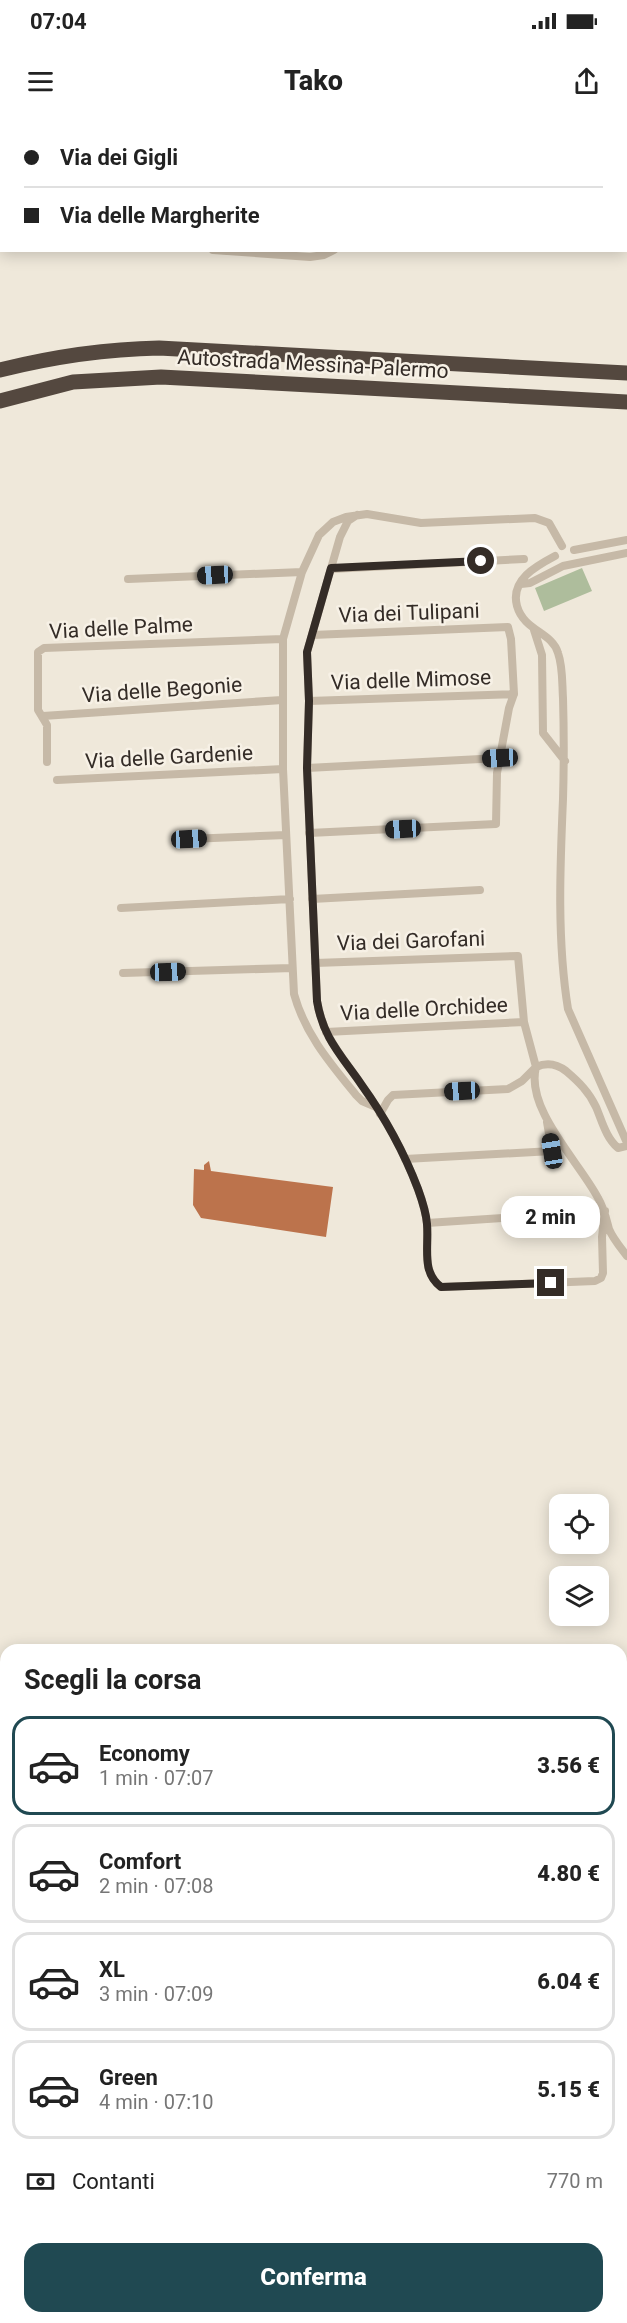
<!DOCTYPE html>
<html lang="it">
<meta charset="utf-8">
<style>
body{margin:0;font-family:Roboto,sans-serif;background:#f6f6f6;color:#222;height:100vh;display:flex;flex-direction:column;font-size:22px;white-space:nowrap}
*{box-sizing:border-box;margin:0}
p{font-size:20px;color:#767676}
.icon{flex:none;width:33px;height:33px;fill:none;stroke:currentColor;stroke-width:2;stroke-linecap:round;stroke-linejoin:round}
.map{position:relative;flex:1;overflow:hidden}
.drawer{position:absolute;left:0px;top:1524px;width:627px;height:680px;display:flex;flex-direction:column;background:#fff;border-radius:18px 18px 0 0;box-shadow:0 3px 15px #0003}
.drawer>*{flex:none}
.banner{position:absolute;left:0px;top:0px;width:627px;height:132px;box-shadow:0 3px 15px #0003;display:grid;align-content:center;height:132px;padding:0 24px;background:#fff}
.controls{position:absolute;left:549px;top:1374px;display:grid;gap:12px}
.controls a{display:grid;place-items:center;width:60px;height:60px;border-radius:12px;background:#fff;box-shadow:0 3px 15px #0003;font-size:30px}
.end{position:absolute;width:27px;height:27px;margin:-14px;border:8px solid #342c27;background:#fff;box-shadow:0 0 0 3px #fff}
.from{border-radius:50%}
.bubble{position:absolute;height:42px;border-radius:18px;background:#fff;box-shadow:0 3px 15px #0003;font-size:20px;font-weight:800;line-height:42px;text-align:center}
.car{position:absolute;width:18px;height:36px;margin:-18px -9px;border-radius:8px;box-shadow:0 0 4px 2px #0007;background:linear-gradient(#222 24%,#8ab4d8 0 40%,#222 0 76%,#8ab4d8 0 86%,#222 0)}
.banner b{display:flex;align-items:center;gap:21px;height:57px;font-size:22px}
.banner b+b{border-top:2px solid #e0e0e0}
.banner i{width:15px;height:15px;background:#222}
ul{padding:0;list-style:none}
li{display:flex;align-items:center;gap:18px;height:99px;margin:0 12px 9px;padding:0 12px;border:3px solid #e0e0e0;border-radius:18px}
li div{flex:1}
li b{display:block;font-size:22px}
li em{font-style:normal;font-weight:800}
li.current{border-color:#204952}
li>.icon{width:54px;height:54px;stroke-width:1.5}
h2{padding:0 24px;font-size:27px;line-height:72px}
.pay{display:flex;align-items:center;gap:15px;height:66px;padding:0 24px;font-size:22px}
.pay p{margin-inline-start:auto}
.action{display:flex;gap:12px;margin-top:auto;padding:12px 24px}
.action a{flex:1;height:69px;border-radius:18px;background:#204952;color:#fff;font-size:24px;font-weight:800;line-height:69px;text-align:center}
.status{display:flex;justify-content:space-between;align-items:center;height:42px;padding:0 30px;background:#fff;direction:ltr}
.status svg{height:16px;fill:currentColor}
header{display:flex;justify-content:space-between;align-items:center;height:78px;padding:0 24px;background:#fff;font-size:27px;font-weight:800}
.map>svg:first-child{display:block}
</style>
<div class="status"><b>07:04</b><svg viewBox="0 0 49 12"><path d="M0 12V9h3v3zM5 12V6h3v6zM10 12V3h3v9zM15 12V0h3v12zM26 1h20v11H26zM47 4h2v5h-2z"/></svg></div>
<header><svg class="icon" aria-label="menu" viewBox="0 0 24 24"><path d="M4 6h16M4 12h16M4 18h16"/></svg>Tako<svg class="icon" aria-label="share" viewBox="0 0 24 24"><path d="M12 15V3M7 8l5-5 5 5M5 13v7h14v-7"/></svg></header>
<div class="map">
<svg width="627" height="2203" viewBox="0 0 627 2203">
<rect width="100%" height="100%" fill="#efe8da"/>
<!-- green -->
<path fill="#aebd9c" d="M 582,448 L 592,471 L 544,491 L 535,468 Z
M 0,1841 L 6,1845 L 6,2005 L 0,2008 Z"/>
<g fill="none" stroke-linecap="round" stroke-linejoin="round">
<!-- stream -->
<path stroke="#7ca3aa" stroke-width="3" d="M 0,48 L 2,45"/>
</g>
<!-- building -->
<path fill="#bc734c" d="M 209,1041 L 211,1051 L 333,1067 L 326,1117 L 201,1098 L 193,1085 L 194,1049 L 204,1050 L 204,1045 Z"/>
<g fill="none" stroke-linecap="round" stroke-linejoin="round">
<!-- street -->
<path stroke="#c6b9a7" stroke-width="8" d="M 28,2 L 30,0
M 258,2 L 258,0
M 0,33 L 2,31
M 213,130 L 310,137 L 324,135 L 334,130
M 357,395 L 348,401 L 340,417 L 307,532 L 309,581 L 307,648 L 317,881 C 323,917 341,935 361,964 C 384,996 404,1032 418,1069 C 422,1080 426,1092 427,1104 C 429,1128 421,1151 441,1167 L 595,1161 L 601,1158 L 603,1153 L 602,1117 L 605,1091 L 427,1103
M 574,430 L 627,420
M 555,436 C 536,446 510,460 517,486 C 524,511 552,512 558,533 C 563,547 562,563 563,578 C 564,612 564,645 563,679 C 560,748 557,821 568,889 L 627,1023
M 331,449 L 524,439
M 128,459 L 302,452
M 521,464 L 530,463 L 563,446 L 627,433
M 534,510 L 542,535 L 543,613 L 565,641
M 309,581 L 514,574
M 43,596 L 282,580
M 47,642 L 47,605 L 38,590 L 38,532 L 44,528 L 283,519
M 307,648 L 500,638
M 57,660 L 283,649
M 309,713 L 496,704 L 497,653 L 509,588 L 514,574 L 511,519 L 508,507 L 312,515
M 189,719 L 286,715
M 312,779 L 480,770
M 121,788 L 290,779
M 315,843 L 518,836 L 524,902 L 536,947 L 522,961 L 508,969 L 393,975 L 388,980 L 380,994
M 123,853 L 292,848
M 326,912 L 524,902
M 376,987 L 362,981 L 356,975 C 330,943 305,914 294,874 L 283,649 L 283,519 L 302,452 L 319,415 L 333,402 L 346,397 L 367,394 L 421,403 L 535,398 L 549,403 L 562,426
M 627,1026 L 618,1028 C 606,1018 602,1001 596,987 C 589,972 579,962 566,951 C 557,944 547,942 536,947 C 525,989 580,1043 598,1078 C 604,1088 606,1098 609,1109 C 613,1119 621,1128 627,1136
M 405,1039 L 552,1031 L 547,1002
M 621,2014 L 627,2007
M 621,2136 L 627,2134
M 0,2163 L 6,2161
M 46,2198 L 47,2203
M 90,2198 L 94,2203
M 208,2198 L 208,2203
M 451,2203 L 456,2198
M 460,2203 L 465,2198"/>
<!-- secondary -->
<path stroke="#9a8979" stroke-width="12" d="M 41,2 L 42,0
M 0,71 L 2,68
M 621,1861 L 627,1861
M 436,2203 L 436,2198"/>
<!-- highway -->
<path stroke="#54483f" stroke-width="15" d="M 0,250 C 52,237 105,229 159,228 L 627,253
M 0,281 L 73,262 L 161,257 L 627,282"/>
</g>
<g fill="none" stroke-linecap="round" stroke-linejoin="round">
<!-- route -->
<path stroke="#342c27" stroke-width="8" d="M 481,441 L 331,448 L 307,532 L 309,581 L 307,648 L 317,881 C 323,918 341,935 361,964 C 384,996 404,1032 418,1069 C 422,1080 426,1092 427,1104 C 429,1128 421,1152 441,1167 L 551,1163"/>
</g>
<g text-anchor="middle" stroke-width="5" stroke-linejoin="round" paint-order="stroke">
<!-- street labels -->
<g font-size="21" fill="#342c27" stroke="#f7f1e6">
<text transform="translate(313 244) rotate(3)" y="7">Autostrada Messina-Palermo</text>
<text transform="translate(409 493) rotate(-2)" y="7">Via dei Tulipani</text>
<text transform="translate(121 508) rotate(-3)" y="7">Via delle Palme</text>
<text transform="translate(411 560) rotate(-2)" y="7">Via delle Mimose</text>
<text transform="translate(162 570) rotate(-4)" y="7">Via delle Begonie</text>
<text transform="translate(169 637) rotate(-3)" y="7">Via delle Gardenie</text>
<text transform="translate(411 821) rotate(-2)" y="7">Via dei Garofani</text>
<text transform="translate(424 889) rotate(-3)" y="7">Via delle Orchidee</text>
</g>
</g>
</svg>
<div class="controls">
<a><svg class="icon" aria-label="locate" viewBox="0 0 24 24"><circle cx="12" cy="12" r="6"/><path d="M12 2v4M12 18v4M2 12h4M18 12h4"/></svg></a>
<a><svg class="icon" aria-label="layers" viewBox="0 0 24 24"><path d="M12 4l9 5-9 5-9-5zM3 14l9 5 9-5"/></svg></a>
</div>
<i class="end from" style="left:481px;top:441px"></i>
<i class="end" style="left:551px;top:1163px"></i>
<div class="bubble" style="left:501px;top:1076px;width:99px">2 min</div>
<i class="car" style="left:215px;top:455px;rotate:267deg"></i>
<i class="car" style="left:500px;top:638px;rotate:267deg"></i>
<i class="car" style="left:403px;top:709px;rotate:267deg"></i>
<i class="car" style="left:189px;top:719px;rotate:87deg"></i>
<i class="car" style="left:168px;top:852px;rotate:88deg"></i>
<i class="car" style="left:462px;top:971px;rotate:267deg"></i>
<i class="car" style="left:552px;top:1031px;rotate:351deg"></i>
<div class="banner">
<b><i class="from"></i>Via dei Gigli</b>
<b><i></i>Via delle Margherite</b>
</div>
<section class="drawer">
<h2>Scegli la corsa</h2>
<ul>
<li class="current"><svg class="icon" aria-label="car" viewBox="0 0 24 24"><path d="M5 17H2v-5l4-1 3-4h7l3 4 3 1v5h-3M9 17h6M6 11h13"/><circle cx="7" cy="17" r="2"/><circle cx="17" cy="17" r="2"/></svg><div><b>Economy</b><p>1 min · 07:07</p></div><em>3.56 €</em></li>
<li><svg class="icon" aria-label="car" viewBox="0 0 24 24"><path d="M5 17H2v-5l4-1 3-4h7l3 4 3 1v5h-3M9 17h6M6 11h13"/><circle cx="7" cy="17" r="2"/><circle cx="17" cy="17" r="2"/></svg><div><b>Comfort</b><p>2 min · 07:08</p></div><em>4.80 €</em></li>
<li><svg class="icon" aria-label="car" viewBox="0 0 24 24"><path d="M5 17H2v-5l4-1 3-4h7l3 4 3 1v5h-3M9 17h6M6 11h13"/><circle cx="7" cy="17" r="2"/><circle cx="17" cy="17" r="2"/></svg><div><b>XL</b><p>3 min · 07:09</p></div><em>6.04 €</em></li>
<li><svg class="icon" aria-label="car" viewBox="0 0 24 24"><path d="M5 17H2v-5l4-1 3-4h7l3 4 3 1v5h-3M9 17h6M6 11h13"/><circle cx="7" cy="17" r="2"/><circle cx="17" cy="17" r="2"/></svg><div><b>Green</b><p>4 min · 07:10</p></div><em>5.15 €</em></li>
</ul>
<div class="pay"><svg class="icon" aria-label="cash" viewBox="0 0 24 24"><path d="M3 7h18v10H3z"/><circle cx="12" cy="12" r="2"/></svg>Contanti<p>770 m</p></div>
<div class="action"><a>Conferma</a></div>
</section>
</div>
